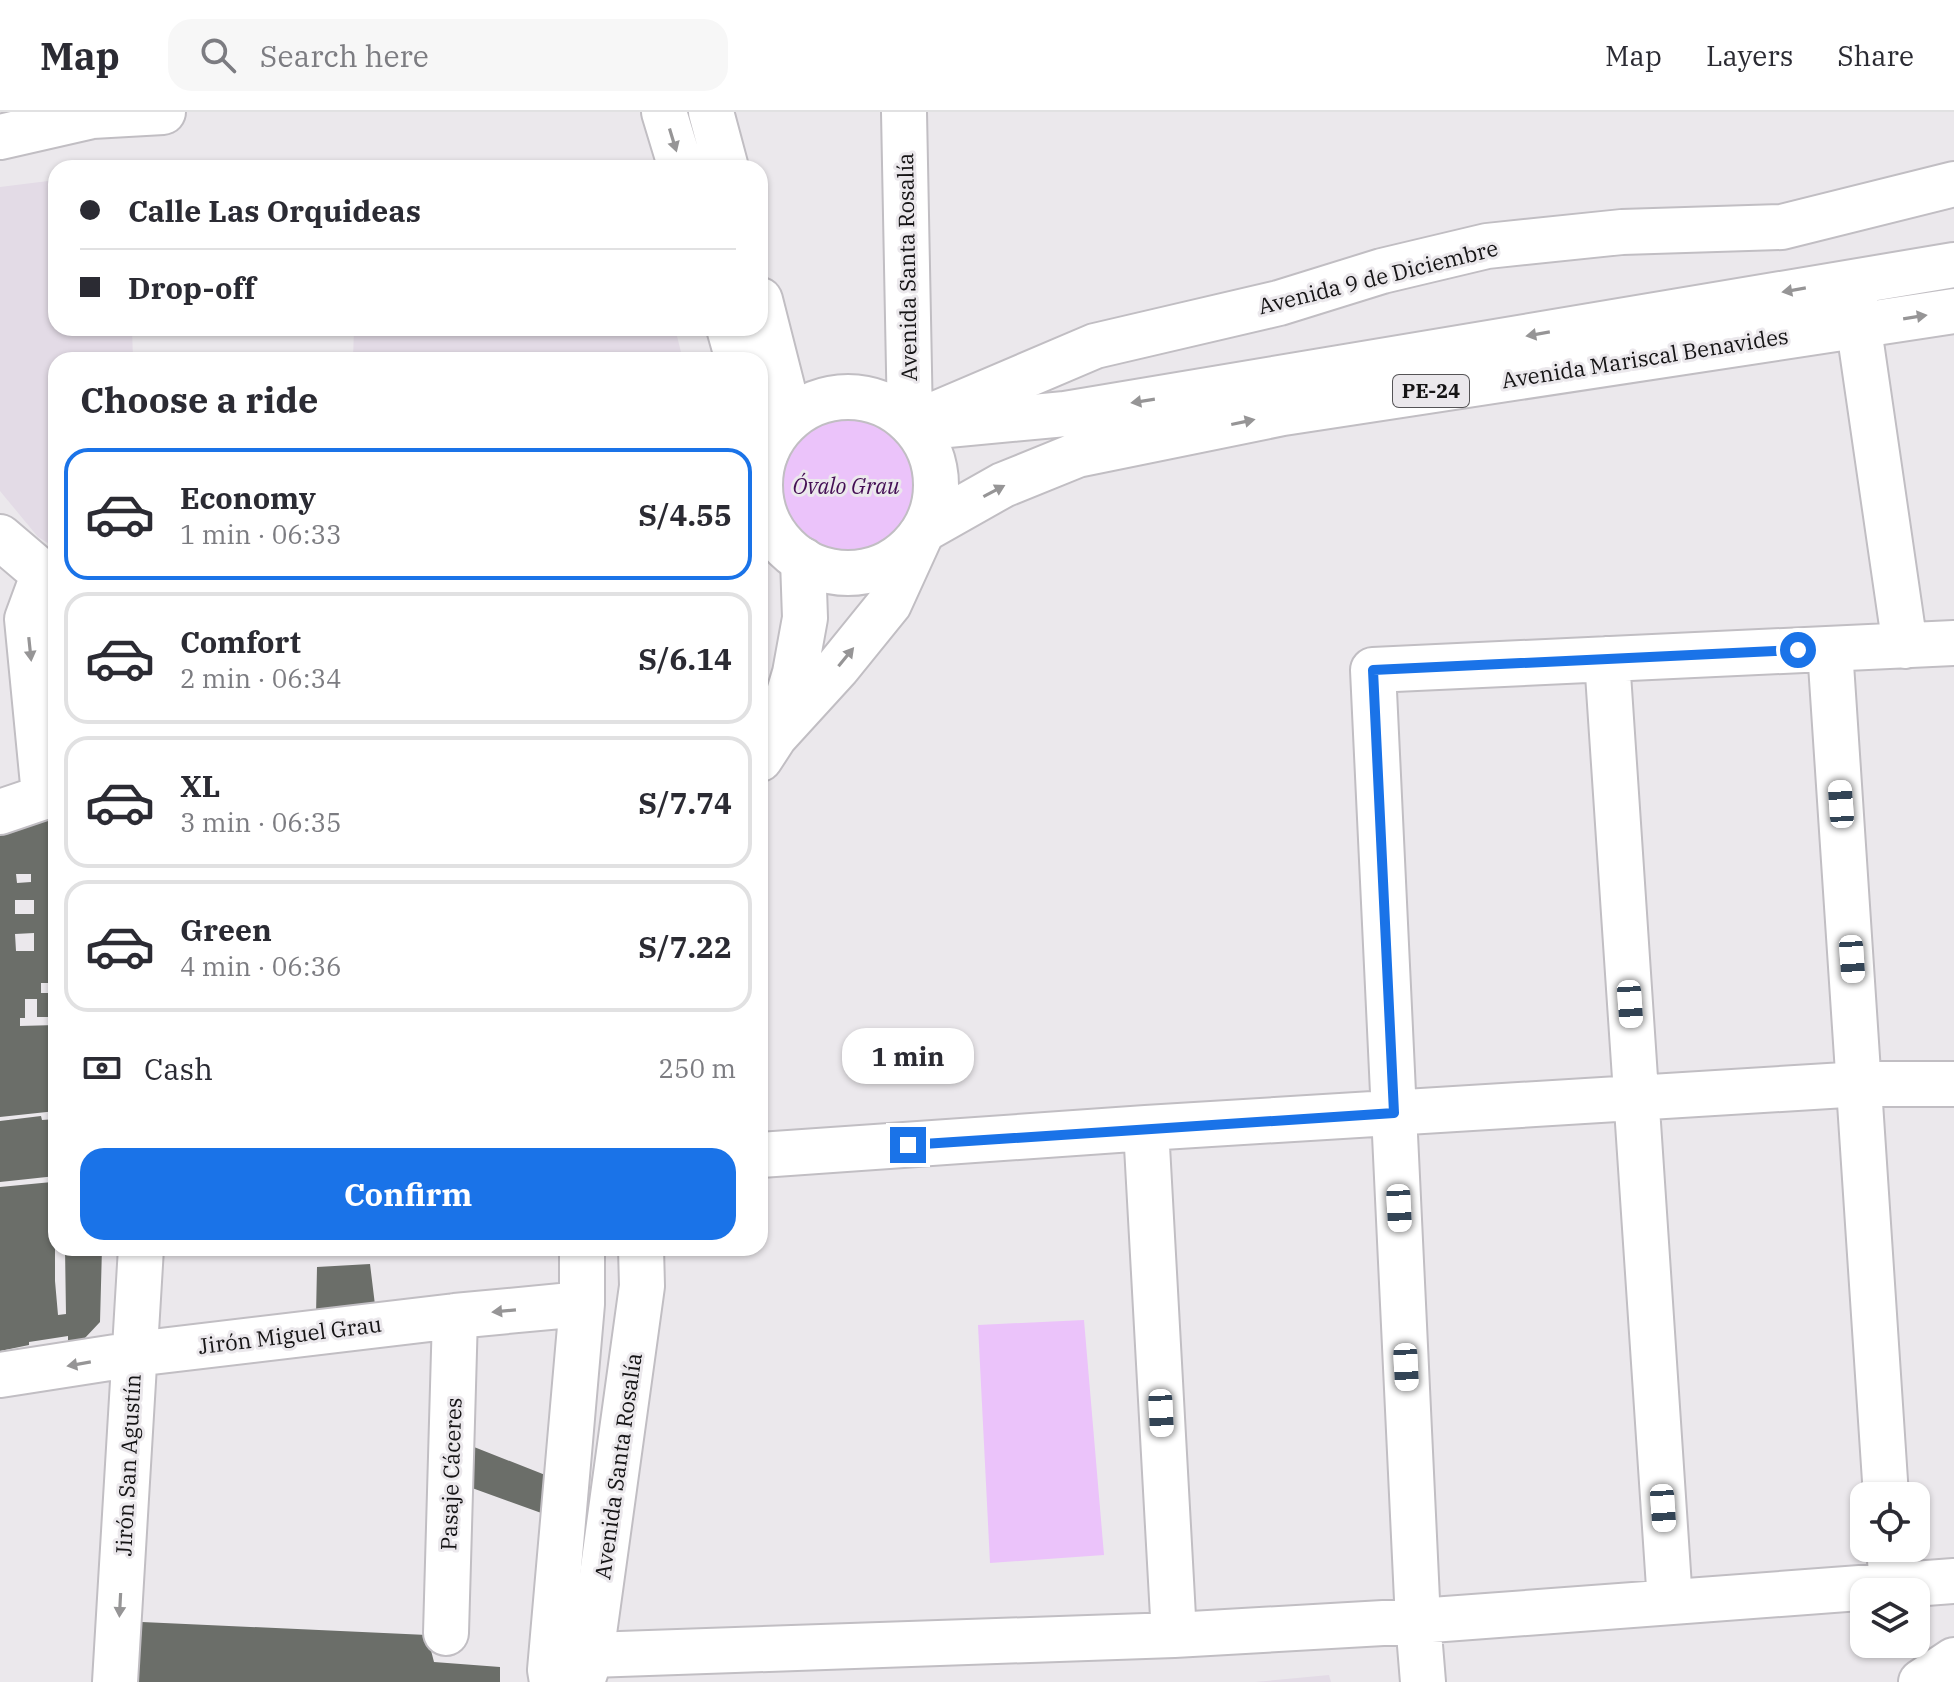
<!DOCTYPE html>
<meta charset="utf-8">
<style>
body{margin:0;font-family:"IBM Plex Serif",serif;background:#f7f7f7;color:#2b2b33;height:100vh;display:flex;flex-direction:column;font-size:30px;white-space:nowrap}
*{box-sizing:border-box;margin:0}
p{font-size:26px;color:#7c7c81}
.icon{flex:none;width:44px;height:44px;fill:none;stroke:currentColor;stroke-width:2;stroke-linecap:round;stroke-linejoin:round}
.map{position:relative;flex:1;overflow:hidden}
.details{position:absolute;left:48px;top:240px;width:720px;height:904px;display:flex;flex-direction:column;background:#fff;border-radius:24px;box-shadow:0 2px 6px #0004}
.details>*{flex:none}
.hud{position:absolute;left:48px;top:48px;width:720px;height:176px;border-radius:24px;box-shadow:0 2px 6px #0004;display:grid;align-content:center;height:176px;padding:0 32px;background:#fff}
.fabs{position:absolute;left:1850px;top:1370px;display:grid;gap:16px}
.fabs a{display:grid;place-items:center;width:80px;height:80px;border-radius:16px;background:#fff;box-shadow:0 2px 6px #0004;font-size:40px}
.end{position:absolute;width:36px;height:36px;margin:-18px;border:10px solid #1a73e8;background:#fff;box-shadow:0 0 0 4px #fff}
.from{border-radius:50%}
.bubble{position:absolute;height:56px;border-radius:24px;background:#fff;box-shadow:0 2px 6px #0004;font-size:26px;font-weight:700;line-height:56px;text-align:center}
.car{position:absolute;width:24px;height:48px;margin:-24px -12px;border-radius:10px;box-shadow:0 0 6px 2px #0007;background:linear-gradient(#fff 24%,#345 0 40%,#fff 0 76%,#345 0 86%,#fff 0)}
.hud b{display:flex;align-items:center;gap:28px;height:76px;font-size:30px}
.hud b+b{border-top:2px solid #e1e1e2}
.hud i{width:20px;height:20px;background:#2b2b33}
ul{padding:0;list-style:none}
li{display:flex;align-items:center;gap:24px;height:132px;margin:0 16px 12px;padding:0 16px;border:4px solid #e1e1e2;border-radius:24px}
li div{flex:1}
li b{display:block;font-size:30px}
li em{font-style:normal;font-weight:700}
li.on{border-color:#1a73e8}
li>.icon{width:72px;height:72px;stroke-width:1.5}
h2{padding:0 32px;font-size:36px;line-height:96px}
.pay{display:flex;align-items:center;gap:20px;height:88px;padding:0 32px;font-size:30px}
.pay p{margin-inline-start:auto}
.primary-button{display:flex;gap:16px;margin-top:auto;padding:16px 32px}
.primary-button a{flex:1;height:92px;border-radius:24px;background:#1a73e8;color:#fff;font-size:32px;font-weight:700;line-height:92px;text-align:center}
header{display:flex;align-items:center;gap:48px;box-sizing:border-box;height:112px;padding:0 40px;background:#fff;border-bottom:2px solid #e1e1e2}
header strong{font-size:38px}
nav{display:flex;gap:44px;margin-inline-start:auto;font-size:28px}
.search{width:560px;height:72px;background:#f7f7f7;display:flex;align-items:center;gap:20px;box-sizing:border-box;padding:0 28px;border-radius:24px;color:#7c7c81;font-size:30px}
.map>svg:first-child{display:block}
</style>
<header>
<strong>Map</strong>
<div class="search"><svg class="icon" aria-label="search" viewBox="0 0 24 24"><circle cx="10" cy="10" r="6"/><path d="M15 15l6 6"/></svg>Search here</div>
<nav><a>Map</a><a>Layers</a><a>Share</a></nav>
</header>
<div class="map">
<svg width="1954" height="1570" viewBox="0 0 1954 1570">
<rect width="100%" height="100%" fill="#ebe8ec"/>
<!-- built -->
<path fill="#e3dbe6" d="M 56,68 L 56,216 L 132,216 L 133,248 L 56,248 L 56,436 L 38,425 L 0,379 L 0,75 Z
M 354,216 L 675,216 L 683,248 L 353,248 Z
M 1329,1563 L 1331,1570 L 1255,1570 Z"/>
<!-- green -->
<path fill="#ebc3fa" d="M771 374a76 76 0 1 1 152 0a76 76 0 1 1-152 0Z
M 46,498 L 56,499 L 56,626 Z
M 1084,1208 L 1104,1443 L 990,1451 L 978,1213 Z"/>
<!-- building -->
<path fill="#6b6e69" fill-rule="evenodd" d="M 56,702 L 56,871 L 41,871 L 41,881 L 56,881 L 56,905 L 37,905 L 37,887 L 25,887 L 25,906 L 20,906 L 20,914 L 56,913 L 56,999 L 0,1005 L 0,722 ZM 16,762 L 31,762 L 31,770 L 17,771 ZM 15,788 L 34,788 L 34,802 L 15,802 ZM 34,821 L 34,839 L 16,839 L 15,822 Z
M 41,1004 L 42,1008 L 56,1007 L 56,1064 L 0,1070 L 0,1009 Z
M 52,1070 L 55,1091 L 55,1169 L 58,1203 L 66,1202 L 65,1136 L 102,1136 L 100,1210 L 84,1227 L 68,1229 L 68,1224 L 29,1230 L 29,1233 L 0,1239 L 0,1075 Z
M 370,1152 L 375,1193 L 316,1203 L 317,1155 Z
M 469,1333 L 563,1370 L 558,1407 L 461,1372 Z
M 142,1510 L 427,1523 L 434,1550 L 500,1555 L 500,1570 L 138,1570 Z"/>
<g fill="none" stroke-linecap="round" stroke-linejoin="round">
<!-- minor casing -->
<g stroke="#c1bec3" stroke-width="48">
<path id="minor" d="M 664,0 L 681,56
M 711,0 L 726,56
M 904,0 L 910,309
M 0,25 L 92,4 L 163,0
M 1853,176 L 1905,534
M 760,188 L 790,306
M 729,216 L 738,248
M 912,312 L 1095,234 L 1279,191 L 1382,159 L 1487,134 L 1622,120 L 1782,115 L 1954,72
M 760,321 L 766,340
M 1830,537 L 1886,1384
M 1607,547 L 1670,1490
M 1146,1016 L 1174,1523
M 760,1043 L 1146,1016 L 1861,972 L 1954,972
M 0,1263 L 135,1242 L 455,1204 L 582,1192
M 1889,1436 L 1892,1473
M 446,1521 L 455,1204
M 591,1543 L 1174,1523 L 1418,1509 L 1954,1469
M 115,1570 L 141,1136
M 552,1570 L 550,1558 L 582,1192 L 582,1136
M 1423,1570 L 1418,1509 L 1373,558 L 1954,531
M 1921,1570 L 1954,1548"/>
</g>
<!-- major casing -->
<g stroke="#c1bec3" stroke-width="48">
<path id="major" d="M 779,614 L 795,561 L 805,506 L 803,448
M 760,647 L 775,624 L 838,555 L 889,492 L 920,424
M 582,1570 L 591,1543 L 642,1174 L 641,1136"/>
</g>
<!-- highway casing -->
<g stroke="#c1bec3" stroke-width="48">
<path id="highway" d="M760 373a88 88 0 1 1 176 0a88 88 0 1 1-176 0Z
M 916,316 L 1065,302 L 1954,153
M 925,417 L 1003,373 L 1077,343 L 1283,301 L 1954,199
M 0,425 L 47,465 L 56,467
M 44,683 L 27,507 L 38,477 L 47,465
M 0,700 L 56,681"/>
</g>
<!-- minor -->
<use href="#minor" stroke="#fff" stroke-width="44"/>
<!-- major -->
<use href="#major" stroke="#fff" stroke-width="44"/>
<!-- highway -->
<use href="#highway" stroke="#fff" stroke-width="44"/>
</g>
<!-- one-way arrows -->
<defs><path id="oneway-solid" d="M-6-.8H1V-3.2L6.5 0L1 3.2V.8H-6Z" transform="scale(2)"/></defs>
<g fill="#969596">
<use href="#oneway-solid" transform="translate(673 28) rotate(73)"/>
<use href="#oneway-solid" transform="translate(1794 178) rotate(170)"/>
<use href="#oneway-solid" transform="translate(1915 205) rotate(-9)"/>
<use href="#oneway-solid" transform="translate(1538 222) rotate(170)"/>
<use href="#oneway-solid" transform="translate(1143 289) rotate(171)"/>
<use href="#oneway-solid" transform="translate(1243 310) rotate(-12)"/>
<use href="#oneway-solid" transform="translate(994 379) rotate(-28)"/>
<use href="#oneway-solid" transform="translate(30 537) rotate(84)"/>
<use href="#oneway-solid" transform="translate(846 545) rotate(-51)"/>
<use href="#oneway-solid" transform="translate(504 1199) rotate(175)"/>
<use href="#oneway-solid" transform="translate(79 1252) rotate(170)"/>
<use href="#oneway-solid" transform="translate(120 1493) rotate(93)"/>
</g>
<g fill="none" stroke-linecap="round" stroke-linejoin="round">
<!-- route -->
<path stroke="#1a73e8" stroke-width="10" d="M 908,1033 L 1394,1001 L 1373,558 L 1798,538"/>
</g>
<g text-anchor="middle" stroke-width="6" stroke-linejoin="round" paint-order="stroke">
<!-- shield labels -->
<rect fill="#ebe8ec" stroke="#555456" stroke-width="2" x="1393" y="263" width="76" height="32" rx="6"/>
<g font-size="20" font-weight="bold" fill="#151415">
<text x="1431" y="286">PE-24</text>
</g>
<!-- street labels -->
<g font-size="22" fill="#151415" stroke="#ebe8ec">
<text transform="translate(907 155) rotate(-91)" y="8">Avenida Santa Rosalía</text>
<text transform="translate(1378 165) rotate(-14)" y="8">Avenida 9 de Diciembre</text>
<text transform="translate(1645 246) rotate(-9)" y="8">Avenida Mariscal Benavides</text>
<text transform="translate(290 1223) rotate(-7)" y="8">Jirón Miguel Grau</text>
<text transform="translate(128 1353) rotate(-87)" y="8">Jirón San Agustín</text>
<text transform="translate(618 1354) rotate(-82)" y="8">Avenida Santa Rosalía</text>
<text transform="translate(451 1362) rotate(-88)" y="8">Pasaje Cáceres</text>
</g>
<!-- park labels -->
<g font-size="22" font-style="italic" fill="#440f54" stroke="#ebe8ec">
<text x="846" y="382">Óvalo Grau</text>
</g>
</g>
</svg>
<div class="fabs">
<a><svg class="icon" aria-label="locate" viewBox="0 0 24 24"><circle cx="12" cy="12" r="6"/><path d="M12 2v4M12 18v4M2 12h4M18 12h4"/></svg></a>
<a><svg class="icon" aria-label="layers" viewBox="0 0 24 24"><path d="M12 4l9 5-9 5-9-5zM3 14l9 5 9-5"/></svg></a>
</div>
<i class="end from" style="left:1798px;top:538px"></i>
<i class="end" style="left:908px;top:1033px"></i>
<div class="bubble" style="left:842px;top:916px;width:132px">1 min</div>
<i class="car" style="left:1841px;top:692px;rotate:356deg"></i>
<i class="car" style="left:1852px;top:847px;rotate:176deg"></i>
<i class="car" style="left:1630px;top:892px;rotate:176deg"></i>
<i class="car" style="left:1399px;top:1096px;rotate:177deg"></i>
<i class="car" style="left:1406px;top:1255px;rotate:177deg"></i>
<i class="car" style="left:1161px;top:1301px;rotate:177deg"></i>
<i class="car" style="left:1663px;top:1396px;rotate:176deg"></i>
<div class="hud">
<b><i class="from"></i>Calle Las Orquideas</b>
<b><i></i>Drop-off</b>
</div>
<section class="details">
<h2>Choose a ride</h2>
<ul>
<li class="on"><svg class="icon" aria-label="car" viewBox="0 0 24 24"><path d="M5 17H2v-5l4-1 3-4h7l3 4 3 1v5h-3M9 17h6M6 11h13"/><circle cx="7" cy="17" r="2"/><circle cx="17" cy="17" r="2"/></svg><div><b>Economy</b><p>1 min · 06:33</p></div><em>S/4.55</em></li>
<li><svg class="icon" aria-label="car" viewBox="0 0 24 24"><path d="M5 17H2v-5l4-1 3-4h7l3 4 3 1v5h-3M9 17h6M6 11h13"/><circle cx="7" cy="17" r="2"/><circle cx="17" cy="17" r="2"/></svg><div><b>Comfort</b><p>2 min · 06:34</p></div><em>S/6.14</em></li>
<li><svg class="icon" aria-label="car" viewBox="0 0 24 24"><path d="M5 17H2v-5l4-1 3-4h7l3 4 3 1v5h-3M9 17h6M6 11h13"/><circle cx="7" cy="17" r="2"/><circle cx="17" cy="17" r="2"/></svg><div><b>XL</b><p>3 min · 06:35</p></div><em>S/7.74</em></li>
<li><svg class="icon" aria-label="car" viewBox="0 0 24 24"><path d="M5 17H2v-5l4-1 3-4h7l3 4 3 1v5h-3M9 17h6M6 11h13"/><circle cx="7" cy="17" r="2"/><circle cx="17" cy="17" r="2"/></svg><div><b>Green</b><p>4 min · 06:36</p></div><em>S/7.22</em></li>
</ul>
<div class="pay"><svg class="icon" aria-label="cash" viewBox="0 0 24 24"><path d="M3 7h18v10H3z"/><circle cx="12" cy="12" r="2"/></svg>Cash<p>250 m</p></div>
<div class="primary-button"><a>Confirm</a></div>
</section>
</div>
